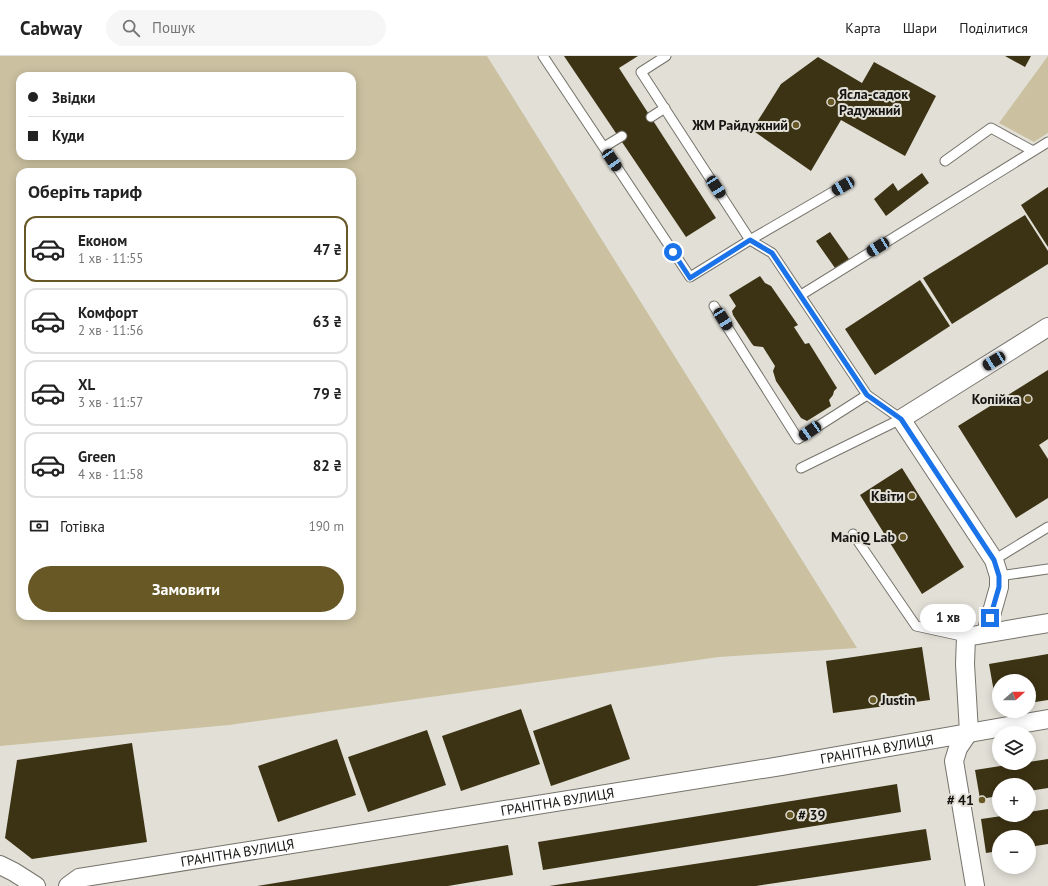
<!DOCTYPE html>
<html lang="uk">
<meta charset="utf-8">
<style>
body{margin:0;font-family:"PT Sans",sans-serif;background:#f6f6f6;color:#222;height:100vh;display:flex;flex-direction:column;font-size:15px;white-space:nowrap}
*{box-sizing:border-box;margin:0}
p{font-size:13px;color:#767676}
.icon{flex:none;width:22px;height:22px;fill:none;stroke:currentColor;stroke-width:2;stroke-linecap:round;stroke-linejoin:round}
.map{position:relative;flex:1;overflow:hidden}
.panel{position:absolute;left:16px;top:112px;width:340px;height:452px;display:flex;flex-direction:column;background:#fff;border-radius:12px;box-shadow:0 2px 10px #0003}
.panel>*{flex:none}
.top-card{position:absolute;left:16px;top:16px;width:340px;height:88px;border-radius:12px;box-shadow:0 2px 10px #0003;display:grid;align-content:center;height:88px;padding:0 12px;background:#fff}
.needle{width:26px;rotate:69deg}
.fabs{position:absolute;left:992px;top:618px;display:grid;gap:8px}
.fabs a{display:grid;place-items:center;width:44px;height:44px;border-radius:50%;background:#fff;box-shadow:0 2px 10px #0003;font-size:20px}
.end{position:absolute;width:18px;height:18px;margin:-9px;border:5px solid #1a73e8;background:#fff;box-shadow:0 0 0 2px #fff}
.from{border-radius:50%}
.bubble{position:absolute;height:28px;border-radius:14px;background:#fff;box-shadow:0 2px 10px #0003;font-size:13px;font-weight:700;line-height:28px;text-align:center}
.car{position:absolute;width:12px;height:24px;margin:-12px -6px;border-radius:5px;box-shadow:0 0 3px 1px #0007;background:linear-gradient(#222 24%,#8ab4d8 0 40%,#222 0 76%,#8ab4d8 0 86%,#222 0)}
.top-card b{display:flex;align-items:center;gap:14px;height:38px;font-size:15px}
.top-card b+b{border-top:1px solid #e0e0e0}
.top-card i{width:10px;height:10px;background:#222}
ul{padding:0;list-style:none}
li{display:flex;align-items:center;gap:12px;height:66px;margin:0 8px 6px;padding:0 4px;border:2px solid #e0e0e0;border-radius:12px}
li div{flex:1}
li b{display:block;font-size:15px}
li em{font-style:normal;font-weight:700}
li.selected{border-color:#675825}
li>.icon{width:36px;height:36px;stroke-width:1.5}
h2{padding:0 12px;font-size:18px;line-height:48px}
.pay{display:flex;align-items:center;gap:10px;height:44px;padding:0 12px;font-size:15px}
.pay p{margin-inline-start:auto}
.action{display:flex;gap:8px;margin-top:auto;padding:8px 12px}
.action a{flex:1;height:46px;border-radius:24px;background:#675825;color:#fff;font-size:16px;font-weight:700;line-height:46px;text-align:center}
header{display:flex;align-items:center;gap:24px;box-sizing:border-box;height:56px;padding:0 20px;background:#fff;border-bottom:1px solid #e0e0e0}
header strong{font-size:19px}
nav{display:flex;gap:22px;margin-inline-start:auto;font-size:14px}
.search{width:280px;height:36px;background:#f6f6f6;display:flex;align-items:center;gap:10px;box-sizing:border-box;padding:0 14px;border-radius:22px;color:#767676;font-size:15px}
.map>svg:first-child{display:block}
</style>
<header>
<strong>Cabway</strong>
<div class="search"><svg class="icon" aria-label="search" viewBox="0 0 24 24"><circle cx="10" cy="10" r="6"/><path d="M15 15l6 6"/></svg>Пошук</div>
<nav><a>Карта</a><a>Шари</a><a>Поділитися</a></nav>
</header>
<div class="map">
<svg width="1048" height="830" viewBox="0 0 1048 830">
<rect width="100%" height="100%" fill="#e1dfd6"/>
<!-- green -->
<path fill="#cbc1a0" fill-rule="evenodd" d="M 0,0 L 487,0 L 857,592 L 719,601 L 229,669 L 0,690 ZM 20,20 L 352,20 L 352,100 L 20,100 ZM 20,116 L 352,116 L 352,560 L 20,560 Z
M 1048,0 L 1048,77 L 1034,86 L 999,67 Z"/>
<!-- building -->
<path fill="#3c3214" d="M 564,0 L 638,0 L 619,12 L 716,162 L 686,181 Z
M 1005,0 L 1031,0 L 1025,11 Z
M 818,1 L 862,27 L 874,6 L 936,40 L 905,100 L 841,64 L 811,115 L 752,74 L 781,28 Z
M 922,117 L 929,127 L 886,160 L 874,143 L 893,127 L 898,135 Z
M 1048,131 L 1048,191 L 1021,149 Z
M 1025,159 L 1048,195 L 1048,208 L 952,268 L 923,222 Z
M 830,176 L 849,203 L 835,212 L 816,185 Z
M 760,220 L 765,227 L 771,230 L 798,269 L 794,271 L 805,288 L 809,287 L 837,332 L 834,335 L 833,339 L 829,344 L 831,350 L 807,365 L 801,362 L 776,325 L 773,315 L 775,310 L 763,291 L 754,290 L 752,288 L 733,259 L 732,255 L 736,250 L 729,239 Z
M 920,224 L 950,270 L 875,319 L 845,273 Z
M 1048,314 L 1048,383 L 1039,389 L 1048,403 L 1048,442 L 1016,462 L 958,370 Z
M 902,412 L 964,511 L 922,538 L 860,439 Z
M 922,591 L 930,644 L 833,657 L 826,605 Z
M 1048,598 L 1048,644 L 1029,647 L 1029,625 L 999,625 L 999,652 L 997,653 L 989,608 Z
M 611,648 L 630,703 L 551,730 L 533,675 Z
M 521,653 L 540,708 L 461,735 L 442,680 Z
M 427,674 L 446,729 L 368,756 L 348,701 Z
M 337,683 L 356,739 L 278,766 L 258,710 Z
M 132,687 L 147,786 L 32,803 L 5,782 L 17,704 Z
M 1048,703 L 1048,732 L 1029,735 L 1029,729 L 999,729 L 999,740 L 980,743 L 975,714 L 1020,707 L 1029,707 L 1029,706 Z
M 897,728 L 901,756 L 543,814 L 538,786 Z
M 1048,753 L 1048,788 L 1029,791 L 1029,781 L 999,781 L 999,795 L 986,797 L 981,763 L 1009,759 L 1029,759 L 1029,756 Z
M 926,773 L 931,804 L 756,830 L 549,830 Z
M 508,789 L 513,819 L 448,830 L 257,830 Z"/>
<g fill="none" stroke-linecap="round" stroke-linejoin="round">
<!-- service casing -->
<g stroke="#75736b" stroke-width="11">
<path id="service" d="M 543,0 L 690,221 L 750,184 L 843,130
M 666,0 L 641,16 L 750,184 L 772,197 L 867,339 L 901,363 L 801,412
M 651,61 L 665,52
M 604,91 L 622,80
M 945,105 L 991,72 L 1033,95
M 801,239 L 1048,86
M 714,250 L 798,383 L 867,339
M 853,478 L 916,570 L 966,581
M 994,504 L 1048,471
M 999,520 L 1048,513"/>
</g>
<!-- minor casing -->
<g stroke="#75736b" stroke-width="20">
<g id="minor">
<path d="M 986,577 L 999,531 L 999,520 L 994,504 L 901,363 L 1048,271"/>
<path d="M 0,809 L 14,816 L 36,830"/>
<path id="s1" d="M 68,830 L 79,822 L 781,710 L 1048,663"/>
<path d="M 975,830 L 954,705 L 958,692 L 969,676 L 965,608 L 966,581 L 1048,567"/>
</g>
</g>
<!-- service -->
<use href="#service" stroke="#fff" stroke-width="9"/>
<!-- minor -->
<use href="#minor" stroke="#fff" stroke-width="18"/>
</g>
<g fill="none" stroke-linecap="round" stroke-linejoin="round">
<!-- route -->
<path stroke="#1a73e8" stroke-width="5" d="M 673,196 L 690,222 L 750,184 L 772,197 L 867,339 L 901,363 L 994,504 L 999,520 L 999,531 L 990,562"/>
</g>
<!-- markers -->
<g fill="#675825" stroke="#e1dfd6" stroke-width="1.5">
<circle cx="831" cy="46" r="4"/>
<circle cx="796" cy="69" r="4"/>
<circle cx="1028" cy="343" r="4"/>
<circle cx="912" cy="440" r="4"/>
<circle cx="903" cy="481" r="4"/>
<circle cx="873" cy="644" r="4"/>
<circle cx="982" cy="744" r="4"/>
<circle cx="790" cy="759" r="4"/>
</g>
<g text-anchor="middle" stroke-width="4" stroke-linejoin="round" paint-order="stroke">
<!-- poi labels -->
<g font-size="14" font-weight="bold" fill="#151411" stroke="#e1dfd6" text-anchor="end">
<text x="839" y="43" text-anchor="start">Ясла-садок<tspan x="839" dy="16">Радужний</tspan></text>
<text x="788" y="74">ЖМ Райдужний</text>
<text x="1020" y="348">Копійка</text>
<text x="904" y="445">Квіти</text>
<text x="895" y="486">ManiQ Lab</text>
<text x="881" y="649" text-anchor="start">Justin</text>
<text x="974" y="749"># 41</text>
<text x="798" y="764" text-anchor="start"># 39</text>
</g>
<!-- street labels -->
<g font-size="14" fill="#151411" stroke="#e1dfd6">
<text dy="5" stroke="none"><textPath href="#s1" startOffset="822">ГРАНІТНА ВУЛИЦЯ</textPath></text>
<text dy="5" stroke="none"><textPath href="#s1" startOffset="498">ГРАНІТНА ВУЛИЦЯ</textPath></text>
<text dy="5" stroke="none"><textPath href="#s1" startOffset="174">ГРАНІТНА ВУЛИЦЯ</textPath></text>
</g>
</g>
</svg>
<div class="fabs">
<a><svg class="needle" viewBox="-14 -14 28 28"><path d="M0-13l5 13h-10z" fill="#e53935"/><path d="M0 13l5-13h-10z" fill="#767676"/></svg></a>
<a><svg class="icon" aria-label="layers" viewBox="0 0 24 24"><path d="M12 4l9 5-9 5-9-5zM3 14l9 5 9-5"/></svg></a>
<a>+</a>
<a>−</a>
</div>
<i class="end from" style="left:673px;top:196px"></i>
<i class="end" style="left:990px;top:562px"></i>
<div class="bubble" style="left:920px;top:548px;width:56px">1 хв</div>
<i class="car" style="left:612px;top:104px;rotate:146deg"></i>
<i class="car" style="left:843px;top:130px;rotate:240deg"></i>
<i class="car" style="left:716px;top:131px;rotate:147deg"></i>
<i class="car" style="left:878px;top:191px;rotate:238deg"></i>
<i class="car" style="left:723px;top:263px;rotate:148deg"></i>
<i class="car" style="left:994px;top:305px;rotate:238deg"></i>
<i class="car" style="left:810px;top:375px;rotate:236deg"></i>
<div class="top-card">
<b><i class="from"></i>Звідки</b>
<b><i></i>Куди</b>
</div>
<section class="panel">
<h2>Оберіть тариф</h2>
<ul>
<li class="selected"><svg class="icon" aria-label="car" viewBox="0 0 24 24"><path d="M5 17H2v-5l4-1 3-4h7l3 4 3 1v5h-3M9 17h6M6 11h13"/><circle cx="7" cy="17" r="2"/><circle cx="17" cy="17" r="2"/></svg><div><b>Економ</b><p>1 хв · 11:55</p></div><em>47 ₴</em></li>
<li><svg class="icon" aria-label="car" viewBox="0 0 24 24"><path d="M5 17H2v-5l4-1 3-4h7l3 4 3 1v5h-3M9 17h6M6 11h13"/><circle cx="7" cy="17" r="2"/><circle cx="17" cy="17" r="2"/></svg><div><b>Комфорт</b><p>2 хв · 11:56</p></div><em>63 ₴</em></li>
<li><svg class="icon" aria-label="car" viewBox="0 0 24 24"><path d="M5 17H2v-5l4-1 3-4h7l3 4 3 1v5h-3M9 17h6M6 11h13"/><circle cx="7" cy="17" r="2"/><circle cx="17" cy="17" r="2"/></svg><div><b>XL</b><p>3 хв · 11:57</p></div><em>79 ₴</em></li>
<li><svg class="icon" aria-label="car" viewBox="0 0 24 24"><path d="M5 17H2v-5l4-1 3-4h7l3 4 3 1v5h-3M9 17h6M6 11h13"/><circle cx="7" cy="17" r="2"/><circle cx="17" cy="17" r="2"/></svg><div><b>Green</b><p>4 хв · 11:58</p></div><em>82 ₴</em></li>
</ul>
<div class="pay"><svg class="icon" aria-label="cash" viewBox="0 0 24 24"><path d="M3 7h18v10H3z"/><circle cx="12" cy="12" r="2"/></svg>Готівка<p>190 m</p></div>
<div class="action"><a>Замовити</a></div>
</section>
</div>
